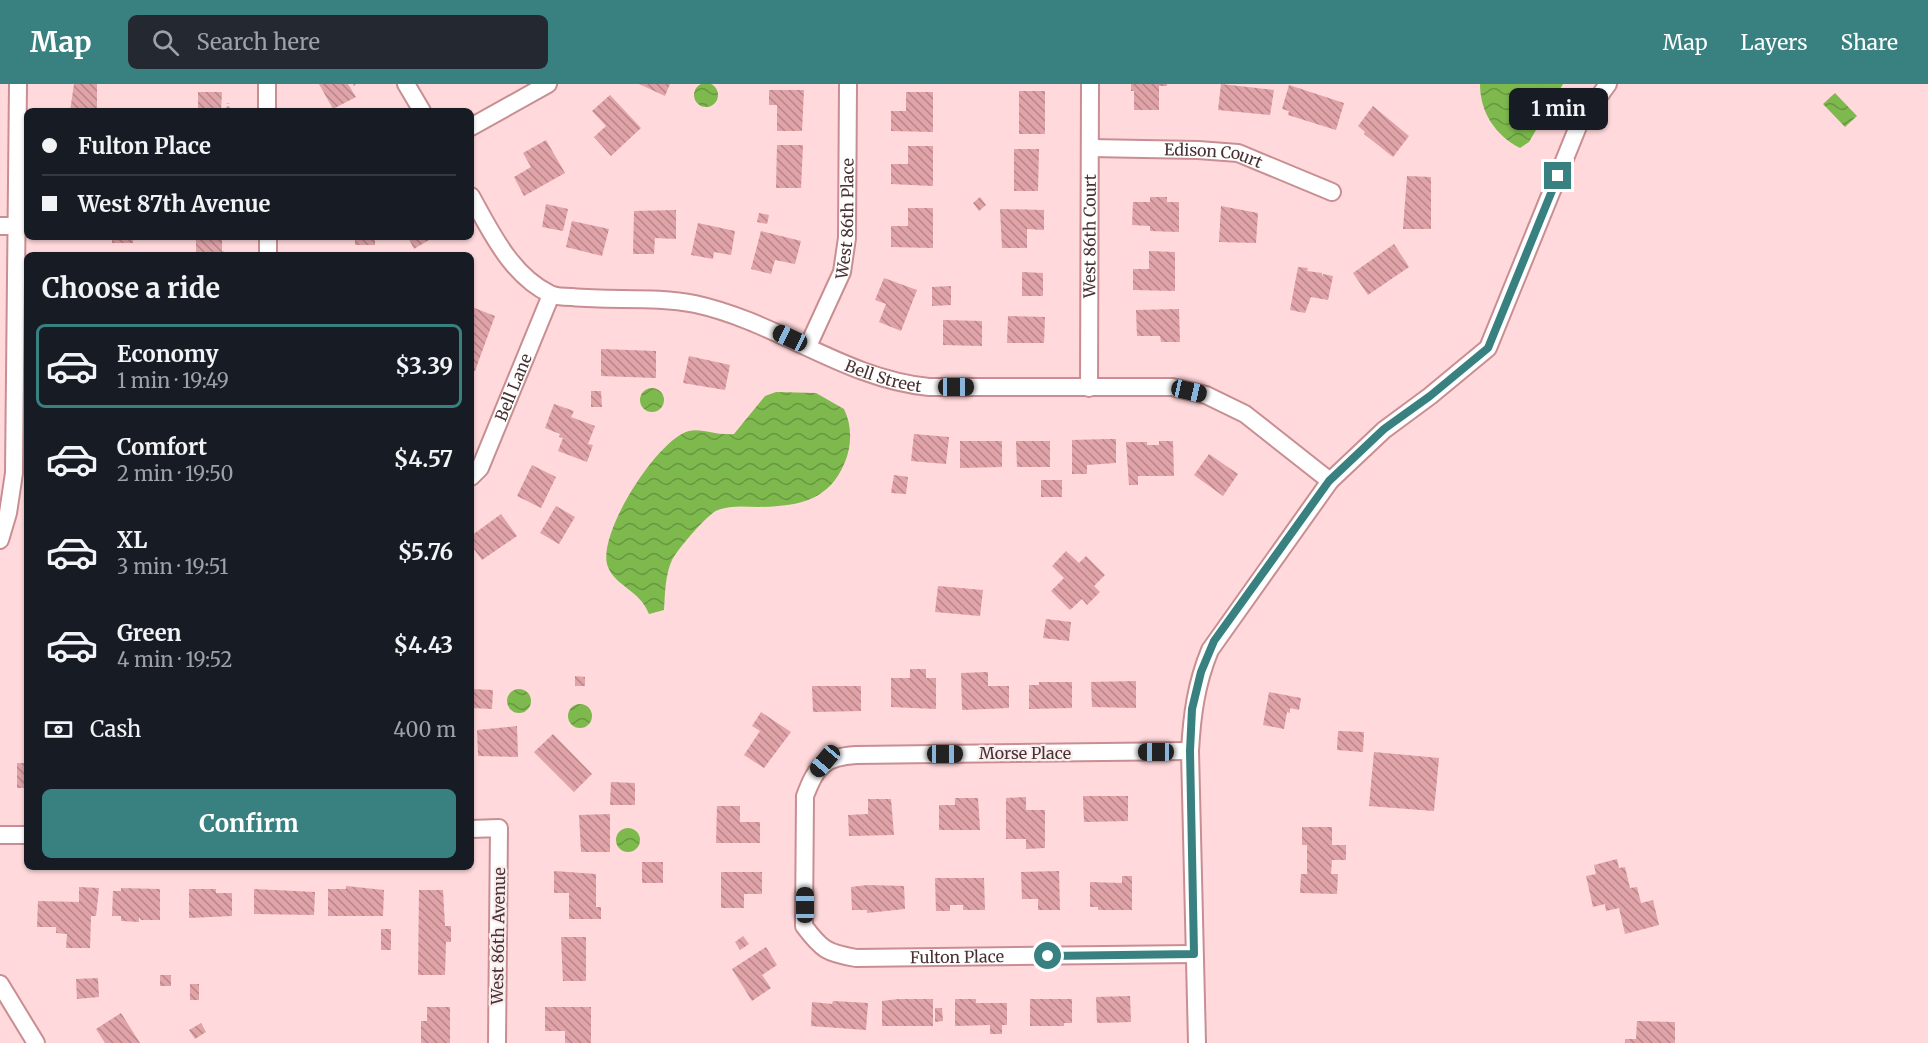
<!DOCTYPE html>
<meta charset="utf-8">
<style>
body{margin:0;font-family:Merriweather,serif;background:#242831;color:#f1f3f6;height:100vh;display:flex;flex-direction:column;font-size:22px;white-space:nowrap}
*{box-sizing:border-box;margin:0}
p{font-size:20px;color:#9ea1a6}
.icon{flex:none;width:33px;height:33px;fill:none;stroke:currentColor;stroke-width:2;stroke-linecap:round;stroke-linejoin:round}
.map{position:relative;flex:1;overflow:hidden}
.details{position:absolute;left:24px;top:168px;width:450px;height:618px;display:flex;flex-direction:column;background:#171b24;border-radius:9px;box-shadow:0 2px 4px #0004}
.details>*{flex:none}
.top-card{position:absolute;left:24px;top:24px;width:450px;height:132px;border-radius:9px;box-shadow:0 2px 4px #0004;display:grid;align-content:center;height:132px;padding:0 18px;background:#171b24}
.end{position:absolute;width:27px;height:27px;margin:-14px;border:8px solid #398180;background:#fff;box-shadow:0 0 0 3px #fff}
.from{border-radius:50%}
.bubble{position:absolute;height:42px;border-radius:9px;background:#171b24;box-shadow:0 2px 4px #0004;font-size:20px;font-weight:700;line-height:42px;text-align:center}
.car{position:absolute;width:18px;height:36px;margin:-18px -9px;border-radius:8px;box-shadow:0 0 4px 2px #0007;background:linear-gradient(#222 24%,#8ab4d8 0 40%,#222 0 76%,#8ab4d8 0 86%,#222 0)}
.top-card b{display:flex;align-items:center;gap:21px;height:57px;font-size:22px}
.top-card b+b{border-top:2px solid #363941}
.top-card i{width:15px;height:15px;background:#f1f3f6}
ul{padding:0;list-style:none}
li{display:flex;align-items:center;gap:18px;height:84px;margin:0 12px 9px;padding:0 6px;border:3px solid transparent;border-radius:9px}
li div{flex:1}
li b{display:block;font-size:22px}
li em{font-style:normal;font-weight:700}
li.selected{border-color:#398180}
li>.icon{width:54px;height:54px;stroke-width:1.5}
h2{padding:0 18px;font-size:27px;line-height:72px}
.pay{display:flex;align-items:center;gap:15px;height:66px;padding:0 18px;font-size:22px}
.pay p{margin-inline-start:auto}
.cta{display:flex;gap:12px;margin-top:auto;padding:12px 18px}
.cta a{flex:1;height:69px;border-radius:9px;background:#398180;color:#fff;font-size:24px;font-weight:700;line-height:69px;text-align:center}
header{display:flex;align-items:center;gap:36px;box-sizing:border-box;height:84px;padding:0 30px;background:#398180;color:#fff}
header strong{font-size:28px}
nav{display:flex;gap:33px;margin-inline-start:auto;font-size:21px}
.search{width:420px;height:54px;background:#242831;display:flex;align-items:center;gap:15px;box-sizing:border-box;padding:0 21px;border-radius:9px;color:#9ea1a6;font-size:22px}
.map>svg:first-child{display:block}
</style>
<header>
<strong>Map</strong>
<div class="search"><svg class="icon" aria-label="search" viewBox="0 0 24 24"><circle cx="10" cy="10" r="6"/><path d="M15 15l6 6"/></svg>Search here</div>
<nav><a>Map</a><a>Layers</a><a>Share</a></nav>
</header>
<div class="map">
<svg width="1928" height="959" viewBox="0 0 1928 959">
<defs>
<pattern id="water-waves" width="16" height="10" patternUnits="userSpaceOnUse" patternTransform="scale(1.5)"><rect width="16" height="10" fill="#7db94d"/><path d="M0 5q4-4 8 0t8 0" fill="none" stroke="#689741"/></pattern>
<pattern id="building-back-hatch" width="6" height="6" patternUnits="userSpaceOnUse" patternTransform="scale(1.5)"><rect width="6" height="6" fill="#dfa3a8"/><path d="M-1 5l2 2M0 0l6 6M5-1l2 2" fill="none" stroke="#b78589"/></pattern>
</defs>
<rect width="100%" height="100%" fill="#ffd9db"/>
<!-- water -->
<path fill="url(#water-waves)" d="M694 11a12 12 0 1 1 24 0a12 12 0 1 1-24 0Z
M 1480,0 L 1563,0 L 1529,58 L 1520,64 C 1495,51 1480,28 1480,0 Z
M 1835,9 L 1857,32 L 1845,43 L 1823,20 Z
M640 316a12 12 0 1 1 24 0a12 12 0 1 1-24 0Z
M 776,308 L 816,309 L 844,325 C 852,341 852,361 845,378 C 829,417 799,422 759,423 C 745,423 732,421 718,426 C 707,430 678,465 672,476 C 665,491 665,510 664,526 L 649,530 C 639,505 616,503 608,483 C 595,453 657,355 689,347 C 703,344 716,352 734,350 L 765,312 Z
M507 617a12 12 0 1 1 24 0a12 12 0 1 1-24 0Z
M568 632a12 12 0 1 1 24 0a12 12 0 1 1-24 0Z
M616 756a12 12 0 1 1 24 0a12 12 0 1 1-24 0Z"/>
<!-- building -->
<path fill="url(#building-back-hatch)" d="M 74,0 L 97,0 L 97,27 L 70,27 Z
M 319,0 L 348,0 L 356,13 L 333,25 Z
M 639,0 L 670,0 L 665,12 Z
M 1131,0 L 1167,0 L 1167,2 L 1159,2 L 1159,26 L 1134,26 L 1134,7 L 1131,7 Z
M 1221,0 L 1274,6 L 1270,31 L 1218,26 Z
M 1289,1 L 1344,19 L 1336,46 L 1288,31 L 1289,27 L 1282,25 Z
M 769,6 L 804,6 L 802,47 L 777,47 L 777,21 L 769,21 Z
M 1019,7 L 1045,7 L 1045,50 L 1019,50 Z
M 198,8 L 222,8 L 221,27 L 198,27 Z
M 906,8 L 933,8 L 933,48 L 891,47 L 891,27 L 906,27 Z
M 610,11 L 641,44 L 611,72 L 594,53 L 606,42 L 592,27 Z
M 1373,22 L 1409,52 L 1393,73 L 1364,50 L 1365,48 L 1358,42 Z
M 546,56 L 565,89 L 524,112 L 514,93 L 531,83 L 523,69 Z
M 777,61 L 803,61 L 801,104 L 776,104 Z
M 908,62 L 933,62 L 933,102 L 891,100 L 891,80 L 908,80 Z
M 1014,65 L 1039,65 L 1038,107 L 1014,107 Z
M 1407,92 L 1431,93 L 1431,145 L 1403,145 Z
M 980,113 L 986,121 L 979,127 L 973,119 Z
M 1150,113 L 1167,113 L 1167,118 L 1179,118 L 1179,148 L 1150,147 L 1150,142 L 1132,141 L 1133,118 L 1150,118 Z
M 546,120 L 568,125 L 563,147 L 542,143 Z
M 1221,122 L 1258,129 L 1256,159 L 1219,158 Z
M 908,124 L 933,124 L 933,164 L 891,163 L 891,142 L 908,142 Z
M 1000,125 L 1044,126 L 1044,146 L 1027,145 L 1027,164 L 1002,164 Z
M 676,126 L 676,155 L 655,154 L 654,170 L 633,170 L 634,127 Z
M 759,129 L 769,131 L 767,140 L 757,138 Z
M 572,137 L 609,145 L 602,172 L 566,163 Z
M 698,139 L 735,147 L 731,171 L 714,168 L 713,175 L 691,171 Z
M 761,147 L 801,157 L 795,180 L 775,176 L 771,190 L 751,185 Z
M 112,153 L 133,153 L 133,159 L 112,159 Z
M 196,153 L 222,153 L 222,171 L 196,171 Z
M 355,153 L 375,153 L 375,161 L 355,161 Z
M 408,153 L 434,153 L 414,165 Z
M 1394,160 L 1409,183 L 1368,211 L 1353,189 Z
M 1149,167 L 1175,168 L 1175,207 L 1133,206 L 1133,185 L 1149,185 Z
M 1298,183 L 1308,184 L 1307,187 L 1322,189 L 1322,193 L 1323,190 L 1333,192 L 1328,216 L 1311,213 L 1305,229 L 1290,226 Z
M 1022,188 L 1043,189 L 1043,212 L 1022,212 Z
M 884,194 L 917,206 L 901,247 L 879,238 L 886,220 L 875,216 Z
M 951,202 L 951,221 L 932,222 L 932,203 Z
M 472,223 L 495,232 L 475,287 L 471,286 Z
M 1179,225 L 1180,258 L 1161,258 L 1160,252 L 1137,252 L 1136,226 Z
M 1008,232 L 1045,233 L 1044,259 L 1007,259 Z
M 943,236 L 982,237 L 982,262 L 943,261 Z
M 601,265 L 656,267 L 656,294 L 601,292 Z
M 689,272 L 730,281 L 725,306 L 683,299 Z
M 591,307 L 601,307 L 602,323 L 591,323 Z
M 554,320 L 574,327 L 571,333 L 595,342 L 588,360 L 593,361 L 587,378 L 558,367 L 563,354 L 559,353 L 560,350 L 545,344 Z
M 914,350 L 949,353 L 946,380 L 911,377 Z
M 1108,355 L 1116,355 L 1116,379 L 1087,381 L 1087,390 L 1072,390 L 1072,356 Z
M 960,357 L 1002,357 L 1002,383 L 960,384 Z
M 1016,357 L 1050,357 L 1050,383 L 1017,383 Z
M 1159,357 L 1173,357 L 1174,392 L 1138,392 L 1138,401 L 1129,401 L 1126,358 L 1147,358 L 1147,361 L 1159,361 Z
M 1209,370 L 1238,390 L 1223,412 L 1194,391 Z
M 532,381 L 556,393 L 541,424 L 517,412 Z
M 894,391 L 908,393 L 906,410 L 891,409 Z
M 1041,396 L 1062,396 L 1062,413 L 1041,413 Z
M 556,422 L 575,433 L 559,460 L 540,449 Z
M 501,430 L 517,452 L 482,476 L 471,461 L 471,452 Z
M 1066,467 L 1079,479 L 1086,472 L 1105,491 L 1094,502 L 1100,508 L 1087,521 L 1082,515 L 1070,526 L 1051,507 L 1064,494 L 1052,482 Z
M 938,502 L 983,506 L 980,532 L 935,528 Z
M 1046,535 L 1071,538 L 1069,557 L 1043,554 Z
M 910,585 L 926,585 L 926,594 L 936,594 L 936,625 L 891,623 L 891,594 L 910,594 Z
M 988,588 L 988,602 L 1009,602 L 1009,624 L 962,626 L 961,589 Z
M 575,592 L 585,593 L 585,602 L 575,602 Z
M 1136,597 L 1136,624 L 1092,623 L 1091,598 Z
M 1039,598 L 1072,598 L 1072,624 L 1029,625 L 1029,601 L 1039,601 Z
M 812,602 L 861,602 L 861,627 L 813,628 Z
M 471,605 L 493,606 L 492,625 L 471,624 Z
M 1269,608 L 1301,614 L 1299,626 L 1290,624 L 1290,629 L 1287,628 L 1284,645 L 1263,641 Z
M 761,628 L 791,648 L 764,684 L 744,671 L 760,647 L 752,642 Z
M 517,642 L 518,673 L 478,672 L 477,646 Z
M 1338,647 L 1364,648 L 1363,668 L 1337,666 Z
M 553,650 L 592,690 L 574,708 L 534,668 Z
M 1374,668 L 1439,674 L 1434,727 L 1369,722 Z
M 17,679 L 27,679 L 27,704 L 17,704 Z
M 611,698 L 635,699 L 635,721 L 610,721 Z
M 1083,712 L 1128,712 L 1128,737 L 1084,738 Z
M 1026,713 L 1026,726 L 1045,726 L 1045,764 L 1026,765 L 1026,755 L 1006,755 L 1006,714 Z
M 955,714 L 978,714 L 980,746 L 939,746 L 939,721 L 955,721 Z
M 868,715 L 891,715 L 894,751 L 849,752 L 848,731 L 868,730 Z
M 717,722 L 740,722 L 740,738 L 760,738 L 760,759 L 716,759 Z
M 610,730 L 610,768 L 581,768 L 579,731 Z
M 1302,743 L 1332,743 L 1332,761 L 1346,761 L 1346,776 L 1332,776 L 1331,790 L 1338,790 L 1337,810 L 1300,809 L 1301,790 L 1307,790 L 1307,761 L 1302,761 Z
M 1617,775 L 1619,784 L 1625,783 L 1630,804 L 1637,803 L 1641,819 L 1653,816 L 1659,841 L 1625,850 L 1619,824 L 1606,827 L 1605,820 L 1593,823 L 1586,792 L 1596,790 L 1594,781 Z
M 642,778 L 663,778 L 663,799 L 642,799 Z
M 554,787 L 596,790 L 596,823 L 601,823 L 601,835 L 569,835 L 569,809 L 554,809 Z
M 1059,787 L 1060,826 L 1038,826 L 1038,815 L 1022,815 L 1021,788 Z
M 721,788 L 762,788 L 762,810 L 744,810 L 744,824 L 721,824 Z
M 1122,792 L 1132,792 L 1132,826 L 1098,826 L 1098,823 L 1090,823 L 1090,798 L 1122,799 Z
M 935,794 L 984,794 L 985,826 L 963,826 L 963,821 L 950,821 L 950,827 L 936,827 Z
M 867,801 L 904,802 L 905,825 L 867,829 L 867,826 L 852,826 L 851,803 Z
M 346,802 L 384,806 L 383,832 L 328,832 L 328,805 L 346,805 Z
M 79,803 L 99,804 L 96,832 L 91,832 L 90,864 L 66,864 L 67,850 L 56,849 L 56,843 L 37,843 L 38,817 L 79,818 Z
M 121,804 L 160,805 L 160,836 L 141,836 L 139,833 L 139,838 L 121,837 L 121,832 L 112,832 L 113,807 L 121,807 Z
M 189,805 L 216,805 L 216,809 L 232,809 L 232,832 L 189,834 Z
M 254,805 L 315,808 L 314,831 L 254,830 Z
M 419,806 L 443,806 L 445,842 L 451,842 L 451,858 L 446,858 L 445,891 L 418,891 Z
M 381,845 L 391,845 L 391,866 L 381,866 Z
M 743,852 L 749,860 L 740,866 L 735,858 Z
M 561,853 L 586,853 L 586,897 L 563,897 Z
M 766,863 L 777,881 L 762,891 L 771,904 L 752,917 L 732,885 Z
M 160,891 L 171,891 L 171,902 L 160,902 Z
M 98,894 L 99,913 L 77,915 L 76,895 Z
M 190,900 L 199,900 L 199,916 L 190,916 Z
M 1130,912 L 1131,938 L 1097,939 L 1096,913 Z
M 898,915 L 933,915 L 933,942 L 882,942 L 882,917 Z
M 955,915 L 976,915 L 976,919 L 1007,919 L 1007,941 L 1002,941 L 1002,950 L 990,950 L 990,941 L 955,942 Z
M 1030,915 L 1072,915 L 1072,939 L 1064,939 L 1064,942 L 1030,942 Z
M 833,917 L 868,919 L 866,946 L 811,942 L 812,918 L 832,920 Z
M 427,923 L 450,923 L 450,959 L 421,959 L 421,937 L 427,937 Z
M 545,923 L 591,923 L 591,959 L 565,959 L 565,947 L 545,947 Z
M 935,924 L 942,924 L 943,937 L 935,938 Z
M 121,929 L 140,959 L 105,959 L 96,945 Z
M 1637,937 L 1675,938 L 1675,959 L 1625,959 L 1625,955 L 1636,955 Z
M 201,939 L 206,948 L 195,955 L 189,946 Z"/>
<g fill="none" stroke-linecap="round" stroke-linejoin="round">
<!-- street casing -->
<g stroke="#c88e92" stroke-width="20">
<g id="street">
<path d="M 267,0 L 267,27"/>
<path d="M 406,0 L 422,27"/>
<path d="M 471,43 L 548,0"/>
<path id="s1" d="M 1090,64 L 1198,66 L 1238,69 L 1332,108"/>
<path id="s2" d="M 471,112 C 491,148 511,191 550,210 C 556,213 565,213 572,213 C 612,217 655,212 695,220 C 778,238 845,295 929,303 L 1172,303 L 1206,311 L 1245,330 L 1330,397"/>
<path d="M 0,142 L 18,142"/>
<path d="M 268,153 L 268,171"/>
<path id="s3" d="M 808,262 L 842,188 L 847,154 L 848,0"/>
<path id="s4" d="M 1089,304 L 1090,0"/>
<path id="s5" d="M 471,393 L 480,384 L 551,211"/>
<path d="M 0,456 L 8,429 L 14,389 L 18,0"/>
<path id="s6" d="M 1190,667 L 856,671 C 823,673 816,683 805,712 L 804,842 C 822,866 827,869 856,874 L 1194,870"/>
<path d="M 471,745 L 499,744 L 497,959"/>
<path d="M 0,751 L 27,751"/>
<path d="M 0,900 L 36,959"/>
<path d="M 1197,959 L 1190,667 C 1192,631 1196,600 1210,566 L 1330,397 L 1384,346 L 1430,312 L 1488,264 L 1579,40 L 1608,0"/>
</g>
</g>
<!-- path -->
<path stroke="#bd9c9e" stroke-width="3" stroke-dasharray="4.5 3" stroke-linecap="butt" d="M 354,0 L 355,1
M 228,27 L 228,19
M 222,168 L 225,171"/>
<!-- street -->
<use href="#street" stroke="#fff" stroke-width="16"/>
</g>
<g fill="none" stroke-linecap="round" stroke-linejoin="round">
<!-- route -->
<path stroke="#398180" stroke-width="8" d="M 1048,872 L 1194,870 L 1190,667 L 1192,625 L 1201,588 L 1214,557 L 1329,397 L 1384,345 L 1430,312 L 1488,264 L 1558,92"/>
</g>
<g text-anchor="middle" stroke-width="4.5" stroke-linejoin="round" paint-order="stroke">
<!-- street labels -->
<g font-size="16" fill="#493133" stroke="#faedee">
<text dy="6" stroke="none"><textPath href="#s1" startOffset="124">Edison Court</textPath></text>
<text dy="6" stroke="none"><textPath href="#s3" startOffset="135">West 86th Place</textPath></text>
<text dy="6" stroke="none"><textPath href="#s4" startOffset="152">West 86th Court</textPath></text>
<text dy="6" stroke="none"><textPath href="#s2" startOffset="476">Bell Street</textPath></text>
<text dy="6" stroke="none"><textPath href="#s5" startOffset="100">Bell Lane</textPath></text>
<text x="1025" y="675">Morse Place</text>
<text transform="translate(498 852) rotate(-89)" y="6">West 86th Avenue</text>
<text dy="6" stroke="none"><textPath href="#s6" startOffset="700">Fulton Place</textPath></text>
</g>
</g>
</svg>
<i class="end from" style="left:1048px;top:872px"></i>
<i class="end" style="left:1558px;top:92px"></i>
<div class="bubble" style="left:1509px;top:4px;width:99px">1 min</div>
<i class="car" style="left:790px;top:254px;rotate:295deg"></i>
<i class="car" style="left:956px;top:303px;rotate:90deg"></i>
<i class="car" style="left:1189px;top:307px;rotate:103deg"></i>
<i class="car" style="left:1156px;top:668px;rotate:270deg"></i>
<i class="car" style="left:945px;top:670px;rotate:90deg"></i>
<i class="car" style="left:825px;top:677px;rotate:220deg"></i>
<i class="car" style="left:805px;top:821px;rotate:0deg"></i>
<div class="top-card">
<b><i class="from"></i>Fulton Place</b>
<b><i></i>West 87th Avenue</b>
</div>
<section class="details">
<h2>Choose a ride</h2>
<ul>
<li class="selected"><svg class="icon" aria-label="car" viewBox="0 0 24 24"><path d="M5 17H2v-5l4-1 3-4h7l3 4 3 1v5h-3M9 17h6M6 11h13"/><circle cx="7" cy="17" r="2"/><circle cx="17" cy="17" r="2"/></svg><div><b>Economy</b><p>1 min · 19:49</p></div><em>$3.39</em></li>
<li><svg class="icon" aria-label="car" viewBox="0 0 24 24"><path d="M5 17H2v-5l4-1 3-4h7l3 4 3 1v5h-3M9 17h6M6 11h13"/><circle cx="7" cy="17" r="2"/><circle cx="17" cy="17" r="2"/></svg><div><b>Comfort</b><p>2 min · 19:50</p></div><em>$4.57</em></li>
<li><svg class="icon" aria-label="car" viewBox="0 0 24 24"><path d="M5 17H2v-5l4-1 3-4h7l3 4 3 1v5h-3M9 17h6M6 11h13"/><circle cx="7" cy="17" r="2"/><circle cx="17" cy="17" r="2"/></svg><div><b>XL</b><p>3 min · 19:51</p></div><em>$5.76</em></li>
<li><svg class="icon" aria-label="car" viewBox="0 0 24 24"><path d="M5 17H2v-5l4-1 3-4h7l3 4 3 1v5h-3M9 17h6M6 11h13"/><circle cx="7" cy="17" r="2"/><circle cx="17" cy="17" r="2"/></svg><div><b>Green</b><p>4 min · 19:52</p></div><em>$4.43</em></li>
</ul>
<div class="pay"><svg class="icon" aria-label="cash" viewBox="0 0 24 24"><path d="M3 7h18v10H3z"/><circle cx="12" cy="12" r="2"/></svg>Cash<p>400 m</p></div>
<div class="cta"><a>Confirm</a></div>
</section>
</div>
